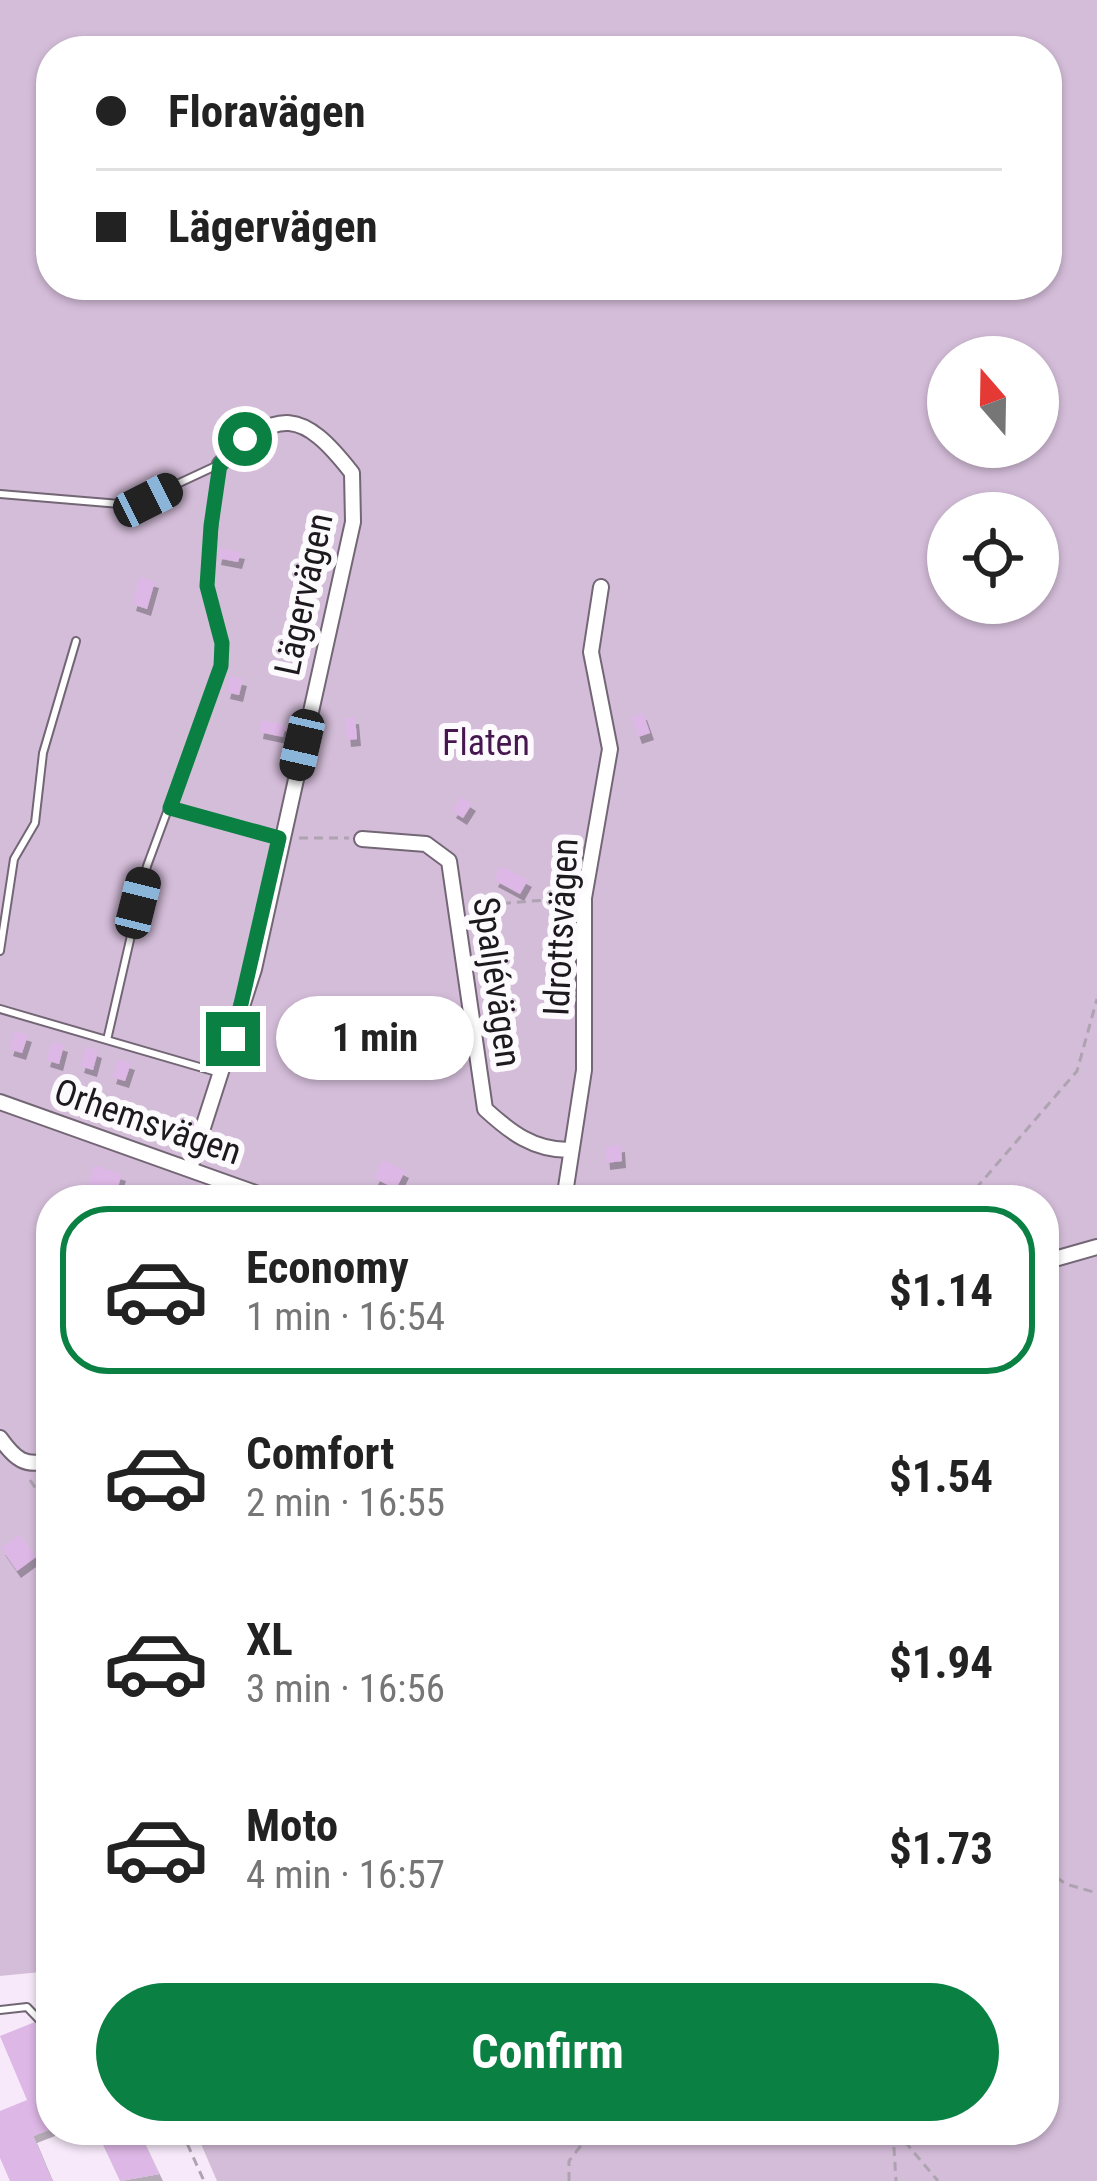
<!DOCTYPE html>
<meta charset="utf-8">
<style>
body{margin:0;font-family:"Roboto Condensed",sans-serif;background:#f2f2f2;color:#222;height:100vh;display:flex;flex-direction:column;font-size:45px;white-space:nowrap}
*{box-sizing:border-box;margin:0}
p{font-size:39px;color:#767676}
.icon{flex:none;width:66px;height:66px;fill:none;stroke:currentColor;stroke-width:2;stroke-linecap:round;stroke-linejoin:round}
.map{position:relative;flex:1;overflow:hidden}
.drawer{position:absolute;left:36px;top:1185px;width:1023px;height:960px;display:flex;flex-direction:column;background:#fff;border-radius:48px;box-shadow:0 3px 9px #0004}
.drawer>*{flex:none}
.guide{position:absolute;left:36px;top:36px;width:1026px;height:264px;border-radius:48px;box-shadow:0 3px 9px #0004;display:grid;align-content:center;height:264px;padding:0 60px;background:#fff}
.needle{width:78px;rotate:340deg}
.controls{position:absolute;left:927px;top:336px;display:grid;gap:24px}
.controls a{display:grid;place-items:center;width:132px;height:132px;border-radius:50%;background:#fff;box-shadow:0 3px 9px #0004;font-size:60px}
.end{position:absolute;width:54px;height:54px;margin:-27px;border:15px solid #0b8043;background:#fff;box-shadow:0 0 0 6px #fff}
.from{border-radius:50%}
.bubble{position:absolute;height:84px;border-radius:42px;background:#fff;box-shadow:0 3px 9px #0004;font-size:39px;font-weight:700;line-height:84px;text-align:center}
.car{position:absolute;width:36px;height:72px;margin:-36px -18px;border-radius:15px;box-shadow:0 0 9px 3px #0007;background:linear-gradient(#222 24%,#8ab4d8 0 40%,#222 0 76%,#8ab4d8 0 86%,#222 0)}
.guide b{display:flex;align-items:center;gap:42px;height:114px;font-size:45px}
.guide b+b{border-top:3px solid #e0e0e0}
.guide i{width:30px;height:30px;background:#222}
ul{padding:21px 0 0;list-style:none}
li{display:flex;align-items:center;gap:36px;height:168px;margin:0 24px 18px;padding:0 36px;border:6px solid transparent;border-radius:48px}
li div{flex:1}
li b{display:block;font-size:45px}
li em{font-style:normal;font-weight:700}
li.current{border-color:#0b8043}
li>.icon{width:108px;height:108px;stroke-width:1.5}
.primary-button{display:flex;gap:24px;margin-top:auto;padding:24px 60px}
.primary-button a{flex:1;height:138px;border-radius:72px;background:#0b8043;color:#fff;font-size:48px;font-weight:700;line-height:138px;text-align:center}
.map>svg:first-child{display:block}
</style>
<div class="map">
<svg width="1097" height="2181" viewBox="0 0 1097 2181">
<defs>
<filter id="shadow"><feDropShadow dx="4" dy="7" stdDeviation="0" flood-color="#0004"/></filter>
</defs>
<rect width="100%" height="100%" fill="#f7e9fa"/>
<!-- green -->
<path fill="#d4bdd9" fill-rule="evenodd" d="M 0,0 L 1097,0 L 1097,2181 L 217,2181 L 195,2130 L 1044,2130 L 1044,1200 L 51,1200 L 51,1971 L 0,1976 ZM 51,51 L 1047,51 L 1047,285 L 51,285 ZM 948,357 L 1038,357 L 1038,447 L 948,447 ZM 948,513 L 1038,513 L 1038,603 L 948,603 Z"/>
<!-- building -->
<path fill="#ddb7e5" filter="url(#shadow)" d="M 219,548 L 241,552 L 238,562 L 217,558 Z
M 140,577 L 155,581 L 147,609 L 132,604 Z
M 230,676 L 243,679 L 239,695 L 226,692 Z
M 643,713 L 650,733 L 638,737 L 631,717 Z
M 355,717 L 357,739 L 347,740 L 345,718 Z
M 261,720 L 286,725 L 283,737 L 259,732 Z
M 461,797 L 472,804 L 463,818 L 452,811 Z
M 501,866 L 528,880 L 520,894 L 494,880 Z
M 15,1031 L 28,1035 L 22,1053 L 9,1049 Z
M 52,1041 L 64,1045 L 59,1064 L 46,1060 Z
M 86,1047 L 98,1051 L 93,1070 L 80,1066 Z
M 118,1059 L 131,1063 L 125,1081 L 112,1077 Z
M 621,1145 L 622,1161 L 606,1163 L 605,1147 Z
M 383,1160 L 405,1171 L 396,1189 L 374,1178 Z
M 94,1165 L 122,1174 L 116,1193 L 88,1185 Z
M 20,1535 L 36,1557 L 17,1571 L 1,1548 Z
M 35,2022 L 51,2056 L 51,2129 L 33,2136 L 52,2181 L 10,2181 L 0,2158 L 0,2111 L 27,2100 L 0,2036 Z
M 96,2130 L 138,2130 L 159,2174 L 120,2181 Z"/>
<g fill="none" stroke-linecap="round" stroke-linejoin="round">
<!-- lane casing -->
<g stroke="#736675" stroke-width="10">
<path id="lane" d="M 0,494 L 132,505 L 220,464 L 207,587 L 222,643 L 221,666 L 147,866 L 107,1040
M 169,808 L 279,838
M 0,951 L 14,859 L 35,823 L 43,753 L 76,641
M 0,1009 L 220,1073
M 0,2010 L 27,2007 L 51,2032"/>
</g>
<!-- street casing -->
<g stroke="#736675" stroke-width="18">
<path id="street" d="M 362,839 L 426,844 L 449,861 L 485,1109 C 510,1132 533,1150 569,1150
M 0,1102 L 275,1200
M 190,1168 L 254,969 L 353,522 L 352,473 C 303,410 278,406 220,464
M 564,1200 L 584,1070 L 584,898 L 610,749 L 591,652 L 601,587
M 1044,1262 L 1097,1247
M 0,1438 C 15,1459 25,1468 51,1460"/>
</g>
<!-- path -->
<path stroke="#aea3b0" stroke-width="3" stroke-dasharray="9 6" stroke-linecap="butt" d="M 299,838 L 349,838
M 472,906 L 570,898
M 966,1200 L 1077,1071 L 1097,999
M 30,1480 L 51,1511
M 1044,1869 L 1066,1884 L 1097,1893
M 181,2130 L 204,2181
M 895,2130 L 938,2181
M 893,2132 L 896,2181
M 569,2181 L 569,2161 L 593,2130"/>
<!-- lane -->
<use href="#lane" stroke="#fff" stroke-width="6"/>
<!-- street -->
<use href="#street" stroke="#fff" stroke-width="14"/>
</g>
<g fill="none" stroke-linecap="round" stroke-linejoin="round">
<!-- route -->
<path stroke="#0b8043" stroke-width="15" d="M 233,1039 L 279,838 L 170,808 L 221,666 L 222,643 L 207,586 L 211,526 L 220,464 L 245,439"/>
</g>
<g text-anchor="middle" stroke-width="12" stroke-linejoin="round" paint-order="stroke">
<!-- street labels -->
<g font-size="36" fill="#1e191f" stroke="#fdfafe">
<text transform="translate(303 594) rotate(-78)" y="13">Lägervägen</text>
<text transform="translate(560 927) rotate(-87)" y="13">Idrottsvägen</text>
<text transform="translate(498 982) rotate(82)" y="13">Spaljévägen</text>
<text transform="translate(148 1121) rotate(19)" y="13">Orhemsvägen</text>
</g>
<!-- park labels -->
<g font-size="36" fill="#46174f" stroke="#fdfafe">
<text x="486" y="755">Flaten</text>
</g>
</g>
</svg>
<div class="controls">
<a><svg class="needle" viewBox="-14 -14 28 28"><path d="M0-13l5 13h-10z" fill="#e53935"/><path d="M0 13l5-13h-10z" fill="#767676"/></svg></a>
<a><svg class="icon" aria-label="locate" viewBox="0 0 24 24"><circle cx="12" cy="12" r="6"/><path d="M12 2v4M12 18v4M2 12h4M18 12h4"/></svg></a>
</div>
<i class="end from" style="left:245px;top:439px"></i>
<i class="end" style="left:233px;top:1039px"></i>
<div class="bubble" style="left:276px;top:996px;width:198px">1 min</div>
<i class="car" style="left:148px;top:500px;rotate:63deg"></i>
<i class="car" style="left:302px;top:745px;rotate:193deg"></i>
<i class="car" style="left:138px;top:903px;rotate:14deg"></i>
<div class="guide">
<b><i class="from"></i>Floravägen</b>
<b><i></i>Lägervägen</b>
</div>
<section class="drawer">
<ul>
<li class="current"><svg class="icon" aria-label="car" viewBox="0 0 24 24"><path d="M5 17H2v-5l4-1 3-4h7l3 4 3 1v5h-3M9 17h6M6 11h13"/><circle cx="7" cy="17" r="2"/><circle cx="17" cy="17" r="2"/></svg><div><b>Economy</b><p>1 min · 16:54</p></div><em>$1.14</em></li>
<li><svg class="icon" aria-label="car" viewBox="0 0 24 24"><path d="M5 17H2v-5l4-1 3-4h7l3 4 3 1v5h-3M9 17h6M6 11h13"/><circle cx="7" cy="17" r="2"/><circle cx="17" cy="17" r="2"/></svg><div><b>Comfort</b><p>2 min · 16:55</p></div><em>$1.54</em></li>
<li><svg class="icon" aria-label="car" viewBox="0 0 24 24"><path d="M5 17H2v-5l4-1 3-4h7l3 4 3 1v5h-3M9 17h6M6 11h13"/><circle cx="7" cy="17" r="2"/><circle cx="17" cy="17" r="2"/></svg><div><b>XL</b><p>3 min · 16:56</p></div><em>$1.94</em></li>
<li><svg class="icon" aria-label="car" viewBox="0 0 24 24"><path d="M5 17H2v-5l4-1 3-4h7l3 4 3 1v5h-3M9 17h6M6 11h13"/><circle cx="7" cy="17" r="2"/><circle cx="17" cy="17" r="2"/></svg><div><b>Moto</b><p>4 min · 16:57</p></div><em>$1.73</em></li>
</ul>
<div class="primary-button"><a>Confirm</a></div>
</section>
</div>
